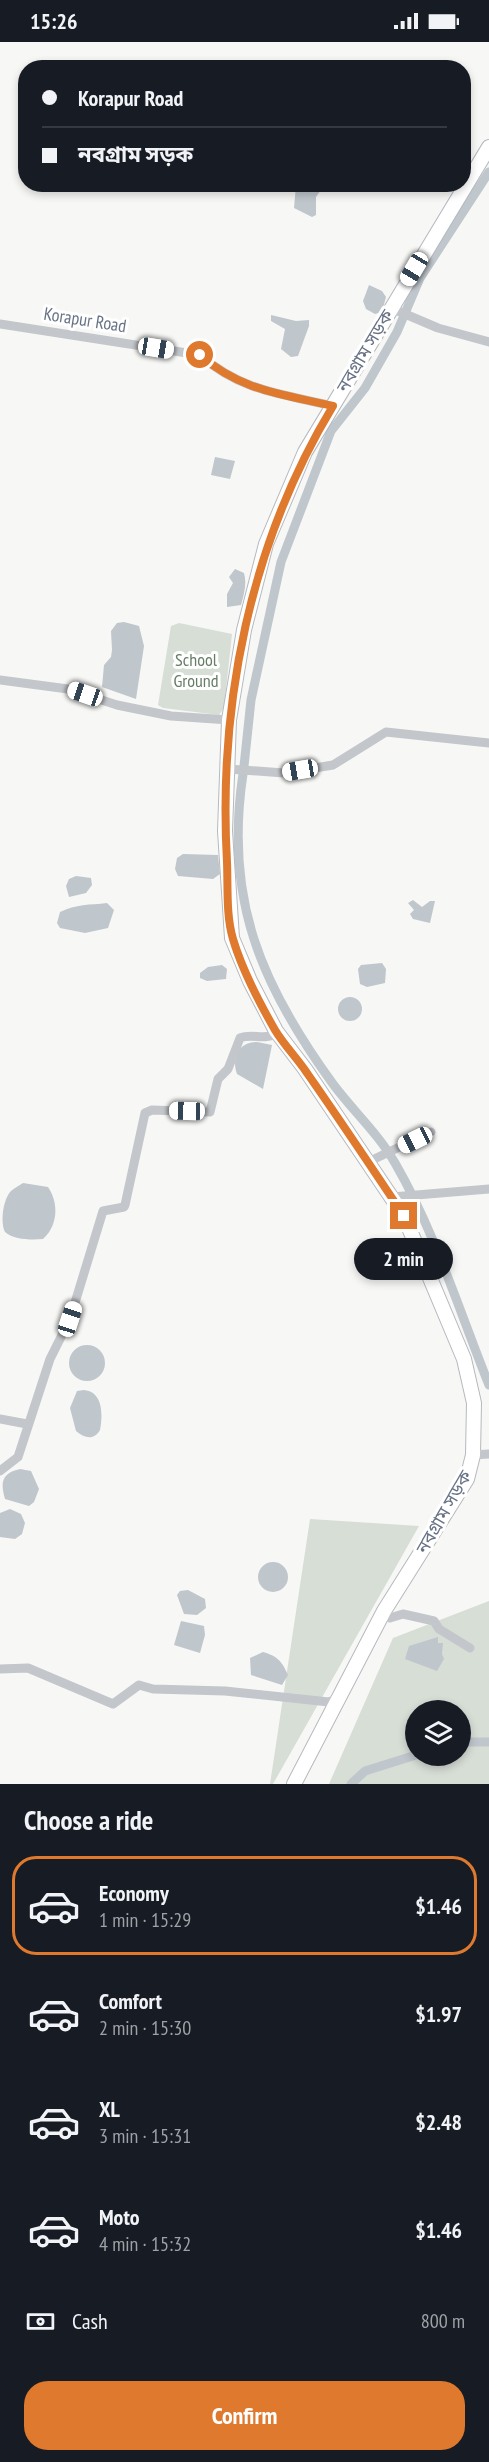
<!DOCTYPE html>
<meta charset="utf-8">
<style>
body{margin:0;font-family:"PT Sans Narrow","Noto Sans Bengali",sans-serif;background:#20242c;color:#f1f3f6;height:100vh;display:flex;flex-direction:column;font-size:22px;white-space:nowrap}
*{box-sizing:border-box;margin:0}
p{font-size:20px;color:#9ea1a6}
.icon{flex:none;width:33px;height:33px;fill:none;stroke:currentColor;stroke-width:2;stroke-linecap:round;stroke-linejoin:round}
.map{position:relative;height:1742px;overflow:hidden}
.sheet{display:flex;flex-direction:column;background:#171b24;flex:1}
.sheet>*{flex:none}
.hud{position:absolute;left:18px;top:18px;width:453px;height:132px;border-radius:24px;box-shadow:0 3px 9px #0003;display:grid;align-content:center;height:132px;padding:0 24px;background:#171b24}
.controls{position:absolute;left:405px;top:1658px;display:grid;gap:12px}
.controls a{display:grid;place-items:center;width:66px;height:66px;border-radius:50%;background:#171b24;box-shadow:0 3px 9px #0003;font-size:30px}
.end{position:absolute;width:27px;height:27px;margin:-14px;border:8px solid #de792e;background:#fff;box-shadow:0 0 0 3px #fff}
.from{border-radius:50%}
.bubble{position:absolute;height:42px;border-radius:21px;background:#171b24;box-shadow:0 3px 9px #0003;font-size:20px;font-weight:700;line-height:42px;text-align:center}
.car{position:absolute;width:18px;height:36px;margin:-18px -9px;border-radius:8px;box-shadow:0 0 4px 2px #0007;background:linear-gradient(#fff 24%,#345 0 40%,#fff 0 76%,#345 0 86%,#fff 0)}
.hud b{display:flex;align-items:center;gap:21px;height:57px;font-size:22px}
.hud b+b{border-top:2px solid #363941}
.hud i{width:15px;height:15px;background:#f1f3f6}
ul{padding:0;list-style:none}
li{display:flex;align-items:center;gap:18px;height:99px;margin:0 12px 9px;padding:0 12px;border:3px solid transparent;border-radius:24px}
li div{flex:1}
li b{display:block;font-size:22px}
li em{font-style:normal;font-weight:700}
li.on{border-color:#de792e}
li>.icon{width:54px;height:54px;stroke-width:1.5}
h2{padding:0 24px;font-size:27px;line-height:72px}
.pay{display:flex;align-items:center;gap:15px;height:66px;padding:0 24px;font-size:22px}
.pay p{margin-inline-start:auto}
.action{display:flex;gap:12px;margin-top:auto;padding:12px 24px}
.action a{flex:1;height:69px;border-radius:24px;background:#de792e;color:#fff;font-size:24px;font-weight:700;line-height:69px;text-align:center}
.status{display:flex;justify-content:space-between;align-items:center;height:42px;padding:0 30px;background:#171b24;direction:ltr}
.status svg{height:16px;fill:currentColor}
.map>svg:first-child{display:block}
</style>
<div class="status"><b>15:26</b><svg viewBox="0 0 49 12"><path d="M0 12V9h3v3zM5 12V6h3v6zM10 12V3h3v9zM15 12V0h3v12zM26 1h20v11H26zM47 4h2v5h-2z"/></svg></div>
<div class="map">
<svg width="489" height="1742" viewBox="0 0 489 1742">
<rect width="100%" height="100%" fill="#f7f7f5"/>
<!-- green -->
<path fill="#d7ded6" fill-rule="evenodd" d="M 179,581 L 232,592 L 224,666 L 219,673 L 163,666 L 158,663 L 171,584 Z
M 310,1477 L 419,1484 L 273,1742 L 270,1742 Z
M 489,1559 L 489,1742 L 329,1742 L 393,1596 ZM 416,1668 L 460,1668 L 460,1713 L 416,1713 Z"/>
<!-- water -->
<path fill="#bfc6cc" d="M 296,143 L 321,148 L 316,155 L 316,173 L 312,175 L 294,166 Z
M 369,243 L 382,249 L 386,255 L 382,270 L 375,272 L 366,267 L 363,259 Z
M 271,273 L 296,279 L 309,278 L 309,284 L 298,314 L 291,315 L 281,307 L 285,287 L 271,279 Z
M 215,415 L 235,419 L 230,437 L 211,433 Z
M 235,527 L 244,531 C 247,542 244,552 241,563 L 227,565 L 227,552 L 233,541 L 229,535 Z
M 124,580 L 139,584 L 144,604 L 136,657 L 102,645 L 104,623 L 111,615 L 112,608 L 111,589 L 117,581 Z
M 183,812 L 218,813 L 220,832 L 213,837 L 178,834 L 175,827 L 177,816 Z
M 76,834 L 91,836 L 92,843 L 86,851 L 69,855 L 66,844 L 69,837 Z
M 413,858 L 422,865 L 430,859 L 435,859 L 430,881 L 413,877 L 410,872 L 414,868 L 408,861 Z
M 107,861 L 114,868 L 108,886 L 85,891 L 60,886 L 57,881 L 60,870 C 76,862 90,863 107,861 Z
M 382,921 L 386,927 L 385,941 L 367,945 L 360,942 L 358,927 L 361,923 Z
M 222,923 L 227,927 L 226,937 L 207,939 L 200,936 L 200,931 L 208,925 Z
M338 967a12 12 0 1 1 24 0a12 12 0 1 1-24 0Z
M 257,1000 L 272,1003 L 263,1047 L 237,1032 C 231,1015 239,1000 257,1000 Z
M 23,1141 L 48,1145 C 59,1161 58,1184 43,1197 C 32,1198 14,1198 5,1190 C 0,1181 3,1157 11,1149 C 14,1146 19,1144 23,1141 Z
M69 1321a18 18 0 1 1 36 0a18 18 0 1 1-36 0Z
M 84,1348 C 103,1350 103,1372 100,1388 C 94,1399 84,1396 76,1389 L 70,1366 L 77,1349 Z
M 20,1427 L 31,1429 L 39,1447 L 34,1460 L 29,1464 L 5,1457 C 0,1440 2,1431 20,1427 Z
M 10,1467 L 21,1472 L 25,1481 L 22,1492 L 15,1497 L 0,1495 L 0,1471 Z
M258 1535a15 15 0 1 1 30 0a15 15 0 1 1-30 0Z
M 188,1548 L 205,1557 L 206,1566 L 197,1573 L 184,1572 L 177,1553 L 180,1549 Z
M 181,1579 L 204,1584 L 205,1593 L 200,1611 L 174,1603 Z
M 438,1595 L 438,1601 L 443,1601 L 442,1612 L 444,1617 L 437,1629 L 405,1617 L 409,1604 Z
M 263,1610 C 277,1614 282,1619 288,1633 L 282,1643 L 251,1633 L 250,1616 Z"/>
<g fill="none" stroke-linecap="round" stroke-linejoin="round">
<!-- canal -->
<path stroke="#bfc6cc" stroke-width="9" d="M 244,724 L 251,658 L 281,520 L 331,389 L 365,346 L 397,290 L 420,236 L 489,130
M 243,732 C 224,857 261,943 333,1042 C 353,1069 378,1091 395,1121 C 435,1190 459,1268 489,1343
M 460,1700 L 489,1700
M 351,1742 L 365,1729 L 416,1713"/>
<!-- secondary casing -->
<g stroke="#b5b9bf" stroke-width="16">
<path id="secondary" d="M 294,1742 L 384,1569 L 467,1437 L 473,1413 L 474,1361 L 464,1317 L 404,1174 L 305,1027 L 276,989 L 250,939 L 232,896 L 225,789 L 229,678 L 244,588 L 266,502 L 305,410 L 489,105"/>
</g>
<!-- minor -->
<path stroke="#c3c6ca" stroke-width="9" d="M 391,266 L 438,286 L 489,300
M 0,282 L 200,313 C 241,349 282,352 333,364
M 0,638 L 68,647 L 117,663 L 171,674 L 229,678
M 228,727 L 284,731 L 333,723 L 386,690 L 489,701
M 368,1120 L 431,1090
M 392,1155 L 489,1147
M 0,1377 L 27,1382
M 473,1413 L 489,1412
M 0,1429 L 18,1415 L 50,1317 L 70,1277 L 103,1169 L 124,1165 L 125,1163 L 145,1071 L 152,1068 L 210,1070 L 218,1037 L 228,1027 L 240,996 C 252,991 265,999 277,991
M 382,1573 L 390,1576 L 403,1572 L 434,1579 L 439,1587 L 470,1606
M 0,1627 L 28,1626 L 113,1662 L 139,1643 L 153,1647 L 225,1649 L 329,1660 L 339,1656"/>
<!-- secondary -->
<use href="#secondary" stroke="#fff" stroke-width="14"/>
</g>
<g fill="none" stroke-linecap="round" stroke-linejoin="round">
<!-- route -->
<path stroke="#de792e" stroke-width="8" d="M 200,313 C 241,349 282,352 333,364 C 250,501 218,662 227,820 C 228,845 226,874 233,897 C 242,928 259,960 275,988 C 284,1003 297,1016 307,1031 C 340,1078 372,1126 404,1174"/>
</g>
<g text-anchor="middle" stroke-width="6" stroke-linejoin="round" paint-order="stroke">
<!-- street labels -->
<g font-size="18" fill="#677285" stroke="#fff">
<text transform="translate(85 278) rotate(9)" y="6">Korapur Road</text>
<text transform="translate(365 309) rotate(-59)" y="6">নবগ্রাম সড়ক</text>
<text transform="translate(444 1470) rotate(-60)" y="6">নবগ্রাম সড়ক</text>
</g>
<!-- park labels -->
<g font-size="18" fill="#667c66" stroke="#fff">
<text x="196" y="624">School<tspan x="196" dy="21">Ground</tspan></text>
</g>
</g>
</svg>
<div class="controls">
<a><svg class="icon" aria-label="layers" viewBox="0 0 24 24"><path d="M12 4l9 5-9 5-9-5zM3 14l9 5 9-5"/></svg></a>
</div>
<i class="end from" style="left:200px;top:313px"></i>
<i class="end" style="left:404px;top:1174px"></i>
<div class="bubble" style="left:354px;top:1196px;width:99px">2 min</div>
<i class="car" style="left:414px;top:227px;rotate:211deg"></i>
<i class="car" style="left:156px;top:306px;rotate:99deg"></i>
<i class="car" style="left:85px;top:652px;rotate:289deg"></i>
<i class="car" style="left:300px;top:728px;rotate:260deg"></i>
<i class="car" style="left:187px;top:1069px;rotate:271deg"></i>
<i class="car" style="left:415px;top:1098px;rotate:244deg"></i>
<i class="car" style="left:70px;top:1277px;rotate:18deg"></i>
<div class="hud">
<b><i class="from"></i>Korapur Road</b>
<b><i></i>নবগ্রাম সড়ক</b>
</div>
</div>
<section class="sheet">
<h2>Choose a ride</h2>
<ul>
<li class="on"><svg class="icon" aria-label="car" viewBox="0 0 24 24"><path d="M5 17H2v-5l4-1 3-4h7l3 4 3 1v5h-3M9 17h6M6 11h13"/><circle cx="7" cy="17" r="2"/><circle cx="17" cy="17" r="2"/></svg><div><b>Economy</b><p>1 min · 15:29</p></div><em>$1.46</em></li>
<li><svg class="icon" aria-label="car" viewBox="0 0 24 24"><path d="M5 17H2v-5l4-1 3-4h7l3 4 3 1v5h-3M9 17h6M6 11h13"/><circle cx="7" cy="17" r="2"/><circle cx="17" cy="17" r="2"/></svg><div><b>Comfort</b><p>2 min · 15:30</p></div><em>$1.97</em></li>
<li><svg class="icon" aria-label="car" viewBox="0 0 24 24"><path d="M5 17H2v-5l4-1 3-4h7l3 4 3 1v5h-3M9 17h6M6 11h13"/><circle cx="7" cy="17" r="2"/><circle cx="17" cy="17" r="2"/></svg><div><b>XL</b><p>3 min · 15:31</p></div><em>$2.48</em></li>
<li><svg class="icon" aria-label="car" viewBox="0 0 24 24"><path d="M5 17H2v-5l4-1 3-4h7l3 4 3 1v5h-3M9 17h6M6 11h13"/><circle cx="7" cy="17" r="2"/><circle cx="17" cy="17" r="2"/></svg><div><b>Moto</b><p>4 min · 15:32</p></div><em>$1.46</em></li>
</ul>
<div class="pay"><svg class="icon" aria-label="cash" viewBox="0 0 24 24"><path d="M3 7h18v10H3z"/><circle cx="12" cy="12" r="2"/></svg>Cash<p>800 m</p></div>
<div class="action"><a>Confirm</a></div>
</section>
